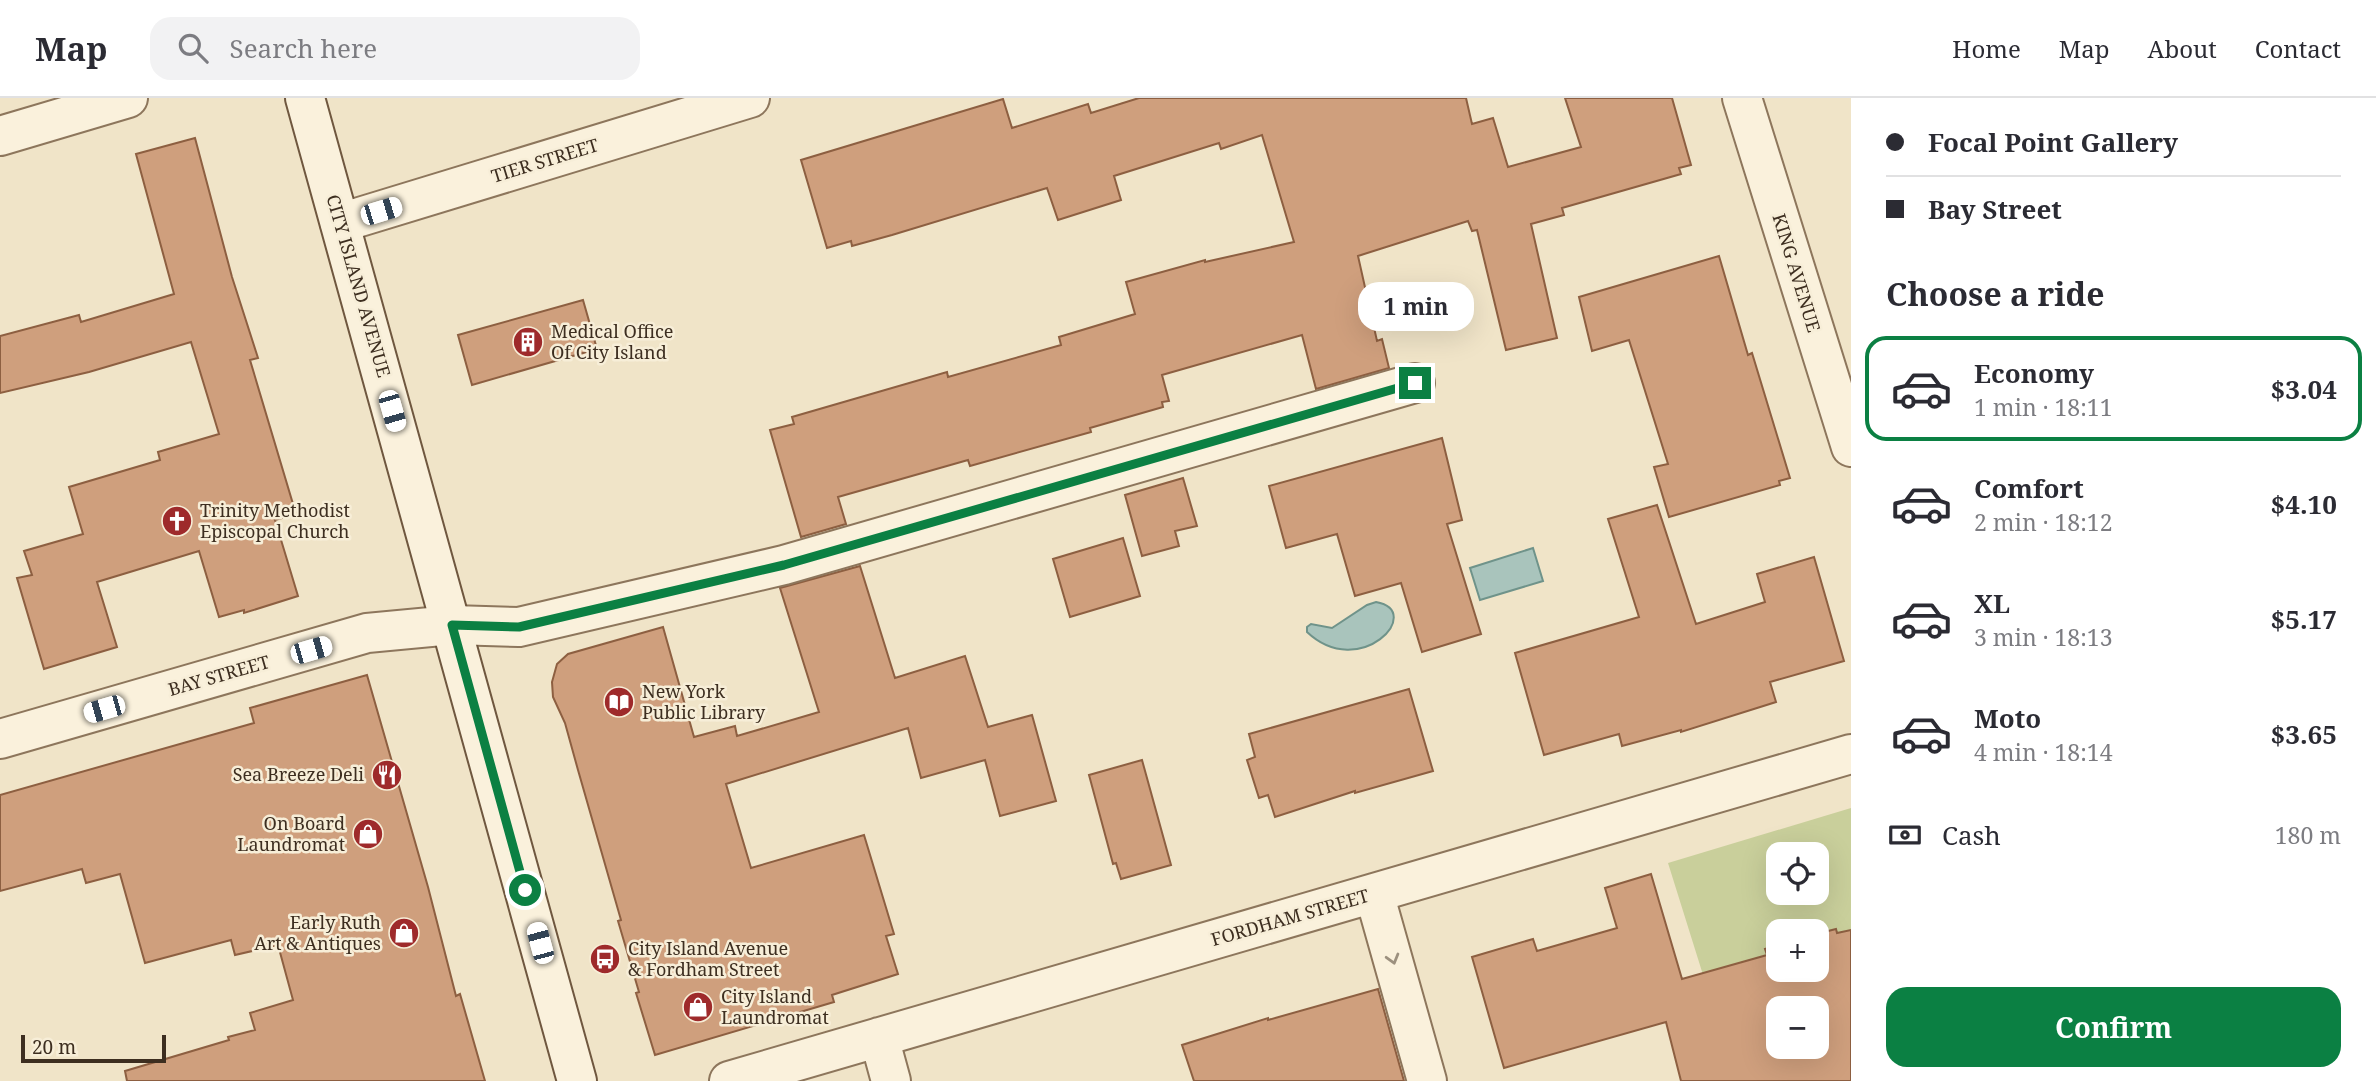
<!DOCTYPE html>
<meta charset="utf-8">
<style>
body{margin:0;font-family:"Noto Serif",serif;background:#f2f2f3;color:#2b2b33;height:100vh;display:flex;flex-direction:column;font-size:26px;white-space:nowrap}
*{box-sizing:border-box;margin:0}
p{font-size:23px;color:#7c7c81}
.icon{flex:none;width:38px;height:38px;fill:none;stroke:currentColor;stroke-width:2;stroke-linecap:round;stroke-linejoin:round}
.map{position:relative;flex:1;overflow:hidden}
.panel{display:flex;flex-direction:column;background:#fff;width:525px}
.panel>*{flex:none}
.top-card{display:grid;align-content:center;height:154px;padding:0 35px;background:#fff}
.tools{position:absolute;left:1766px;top:744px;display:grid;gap:14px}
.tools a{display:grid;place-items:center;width:63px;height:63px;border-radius:14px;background:#fff;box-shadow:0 7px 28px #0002;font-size:35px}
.scale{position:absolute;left:21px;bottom:18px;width:145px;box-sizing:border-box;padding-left:7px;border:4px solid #3d2e20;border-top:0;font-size:19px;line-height:24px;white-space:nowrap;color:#3d2e20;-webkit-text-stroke:5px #f7eed8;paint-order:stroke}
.end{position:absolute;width:32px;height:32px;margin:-16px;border:9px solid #0b8043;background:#fff;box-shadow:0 0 0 4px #fff}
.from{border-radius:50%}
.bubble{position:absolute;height:49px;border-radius:21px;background:#fff;box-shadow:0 7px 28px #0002;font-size:23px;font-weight:700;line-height:49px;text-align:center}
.car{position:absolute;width:21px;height:42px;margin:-21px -10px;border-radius:9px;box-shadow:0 0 5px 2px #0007;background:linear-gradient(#fff 24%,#345 0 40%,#fff 0 76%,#345 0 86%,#fff 0)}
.top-card b{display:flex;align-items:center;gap:24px;height:66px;font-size:26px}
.top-card b+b{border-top:2px solid #e1e1e2}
.top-card i{width:18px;height:18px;background:#2b2b33}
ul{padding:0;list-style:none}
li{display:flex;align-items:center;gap:21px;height:105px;margin:0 14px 10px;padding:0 21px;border:4px solid transparent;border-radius:21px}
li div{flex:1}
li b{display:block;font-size:26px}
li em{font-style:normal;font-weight:700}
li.selected{border-color:#0b8043}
li>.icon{width:63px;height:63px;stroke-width:1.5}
h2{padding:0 35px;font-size:32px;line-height:84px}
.pay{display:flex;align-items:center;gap:18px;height:77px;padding:0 35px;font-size:26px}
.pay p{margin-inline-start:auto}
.primary-button{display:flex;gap:14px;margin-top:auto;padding:14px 35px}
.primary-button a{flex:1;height:80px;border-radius:21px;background:#0b8043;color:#fff;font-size:28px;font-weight:700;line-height:80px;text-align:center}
header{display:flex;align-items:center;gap:42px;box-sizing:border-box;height:98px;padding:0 35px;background:#fff;border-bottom:2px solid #e1e1e2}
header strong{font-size:33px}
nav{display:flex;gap:38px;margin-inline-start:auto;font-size:24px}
.search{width:490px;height:63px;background:#f2f2f3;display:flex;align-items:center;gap:18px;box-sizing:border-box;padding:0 24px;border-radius:21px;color:#7c7c81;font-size:26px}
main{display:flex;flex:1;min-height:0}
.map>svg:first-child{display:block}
</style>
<header>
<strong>Map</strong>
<div class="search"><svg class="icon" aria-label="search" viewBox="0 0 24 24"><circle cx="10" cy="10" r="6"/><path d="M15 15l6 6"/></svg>Search here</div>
<nav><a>Home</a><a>Map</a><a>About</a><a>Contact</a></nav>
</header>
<main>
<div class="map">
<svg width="1851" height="983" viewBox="0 0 1851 983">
<rect width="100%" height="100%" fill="#f0e4c8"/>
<!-- green -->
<path fill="#c9cf9b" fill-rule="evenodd" d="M 1851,710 L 1851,832 L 1837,835 L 1836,832 L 1817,836 L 1816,833 L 1778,833 L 1778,847 L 1766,851 L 1767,857 L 1704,880 L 1668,765 ZM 1778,756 L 1816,756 L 1816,794 L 1778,794 Z"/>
<!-- water -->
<path fill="#a9c4bc" stroke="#6f938a" stroke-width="2" d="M 1533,450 L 1543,483 L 1480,502 L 1470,470 Z
M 1376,504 C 1426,513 1360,584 1307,534 L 1307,529 L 1311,526 L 1332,530 L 1367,507 Z"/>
<!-- building -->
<path fill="#cf9f7d" stroke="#8d5f41" stroke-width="2" fill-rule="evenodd" d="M 1139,0 L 1466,0 L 1472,26 L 1493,20 L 1508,69 L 1581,49 L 1565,0 L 1672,0 L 1691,67 L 1679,70 L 1681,76 L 1562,110 L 1564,117 L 1531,126 L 1557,240 L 1506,252 L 1477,132 L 1472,133 L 1468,123 L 1358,158 L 1377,243 L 1382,241 L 1389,270 L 1316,291 L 1302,237 L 1162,277 L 1169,303 L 1162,304 L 1163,309 L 1090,330 L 1091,334 L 970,368 L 968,362 L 838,399 L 846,426 L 801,439 L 770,332 L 794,326 L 792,319 L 947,274 L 948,279 L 1061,247 L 1059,239 L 1135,216 L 1126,184 L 1205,162 L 1205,164 L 1294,144 L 1262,37 L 1221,51 L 1219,45 L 1114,78 L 1121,102 L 1058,122 L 1047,90 L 892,137 L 852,148 L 851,143 L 827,150 L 801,62 L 1003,1 L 1012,30 L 1088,6 L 1091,15 Z
M 195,40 L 232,179 L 258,260 L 250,262 L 296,416 L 275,422 L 298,498 L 244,515 L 244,512 L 219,519 L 199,453 L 97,484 L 117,549 L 44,571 L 17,480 L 32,477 L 24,453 L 83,436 L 69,389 L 160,362 L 158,354 L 219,336 L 191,244 L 89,274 L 0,295 L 0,238 L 79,217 L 81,224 L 174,196 L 136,56 Z
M 1719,158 L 1748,257 L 1752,255 L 1790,380 L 1779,383 L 1780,387 L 1669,419 L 1654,369 L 1668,366 L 1629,242 L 1592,253 L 1579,199 Z
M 583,202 L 597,251 L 472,287 L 458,237 Z
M 1442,340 L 1462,422 L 1447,426 L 1481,536 L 1422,554 L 1401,485 L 1355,498 L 1337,436 L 1286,450 L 1269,388 Z
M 1183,380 L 1197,428 L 1175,433 L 1179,448 L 1142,458 L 1125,397 Z
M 1657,407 L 1696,526 L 1765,504 L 1757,476 L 1814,459 L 1844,563 L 1770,584 L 1776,604 L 1681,634 L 1681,632 L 1622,648 L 1619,636 L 1544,657 L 1515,555 L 1639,519 L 1608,421 Z
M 1123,440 L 1140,498 L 1070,519 L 1053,461 Z
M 860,468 L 895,580 L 965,558 L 988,629 L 1032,617 L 1056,703 L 1000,718 L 985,662 L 921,680 L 908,630 L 726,686 L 751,770 L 864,737 L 894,836 L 886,838 L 898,876 L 832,897 L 834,904 L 655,957 L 636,895 L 639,894 L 618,823 L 621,822 L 578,672 L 565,625 L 553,599 L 552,584 L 557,566 L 568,556 L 663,529 L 694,639 L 735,628 L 737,638 L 819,614 L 780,490 Z
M 367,577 L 428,789 L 456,898 L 460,896 L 485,983 L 127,983 L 125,973 L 229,942 L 228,939 L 255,932 L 250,915 L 293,902 L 278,847 L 235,857 L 231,842 L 145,865 L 120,776 L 86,785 L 82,771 L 0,793 L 0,697 L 254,625 L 250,610 Z
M 1409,591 L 1433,673 L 1355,695 L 1355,693 L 1275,719 L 1268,697 L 1259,700 L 1247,662 L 1255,659 L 1249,636 Z
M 1142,662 L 1171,767 L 1121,781 L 1116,765 L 1113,766 L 1089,677 Z
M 1651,776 L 1682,881 L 1767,857 L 1765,851 L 1778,847 L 1778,872 L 1816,872 L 1816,836 L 1836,831 L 1837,835 L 1851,832 L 1851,983 L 1681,983 L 1666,924 L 1504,970 L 1472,859 L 1533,841 L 1537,853 L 1617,830 L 1605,790 ZM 1778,910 L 1816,910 L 1816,948 L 1778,948 Z
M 1378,891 L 1404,983 L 1194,983 L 1182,947 L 1268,920 L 1268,922 Z"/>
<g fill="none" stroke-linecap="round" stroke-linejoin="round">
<!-- street casing -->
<g stroke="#8d765c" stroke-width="42">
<path id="street" d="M 1742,0 L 1851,349
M 0,38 L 128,0
M 340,125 L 750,0
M 0,641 L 367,535 L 452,527 L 519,529 L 784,467 L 1415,285
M 1374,795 L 1427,983
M 879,939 L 891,983
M 729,983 L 1851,656"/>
</g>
<!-- secondary casing -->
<g stroke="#6f573f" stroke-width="42">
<path id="secondary" d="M 305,0 L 577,983"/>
</g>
<!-- street -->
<use href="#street" stroke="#faf1dc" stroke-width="38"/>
<!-- secondary -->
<use href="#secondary" stroke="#faf1dc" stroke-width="38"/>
</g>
<!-- one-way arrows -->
<defs><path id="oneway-chevron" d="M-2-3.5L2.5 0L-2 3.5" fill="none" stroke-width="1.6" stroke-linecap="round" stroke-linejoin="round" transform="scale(1.75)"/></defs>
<use stroke="#9c907e" href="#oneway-chevron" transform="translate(1393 861) rotate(74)"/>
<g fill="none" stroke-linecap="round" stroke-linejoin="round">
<!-- route -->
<path stroke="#0b8043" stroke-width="9" d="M 525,792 L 452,527 L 519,529 L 784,467 L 1415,285"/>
</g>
<!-- icons -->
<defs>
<g id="building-disc" transform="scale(1.575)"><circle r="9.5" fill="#9e2a2b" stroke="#f7eed8"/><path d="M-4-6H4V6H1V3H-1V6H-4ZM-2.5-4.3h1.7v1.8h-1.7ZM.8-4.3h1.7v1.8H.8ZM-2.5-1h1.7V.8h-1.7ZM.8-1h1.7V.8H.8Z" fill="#fff"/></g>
<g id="church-disc" transform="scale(1.575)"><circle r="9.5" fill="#9e2a2b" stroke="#f7eed8"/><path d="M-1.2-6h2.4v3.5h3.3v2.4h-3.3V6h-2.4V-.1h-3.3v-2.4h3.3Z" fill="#fff"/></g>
<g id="library-disc" transform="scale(1.575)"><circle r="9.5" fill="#9e2a2b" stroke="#f7eed8"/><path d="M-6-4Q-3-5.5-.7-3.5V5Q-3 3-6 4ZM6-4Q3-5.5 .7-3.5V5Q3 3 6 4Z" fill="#fff"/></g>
<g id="restaurant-disc" transform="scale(1.575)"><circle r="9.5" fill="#9e2a2b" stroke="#f7eed8"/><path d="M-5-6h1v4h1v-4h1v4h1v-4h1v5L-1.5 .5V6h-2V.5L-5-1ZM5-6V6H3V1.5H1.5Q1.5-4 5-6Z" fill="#fff"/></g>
<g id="shop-disc" transform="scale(1.575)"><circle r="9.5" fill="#9e2a2b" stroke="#f7eed8"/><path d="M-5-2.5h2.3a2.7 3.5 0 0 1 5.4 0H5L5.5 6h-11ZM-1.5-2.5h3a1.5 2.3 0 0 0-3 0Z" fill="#fff"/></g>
<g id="bus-disc" transform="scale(1.575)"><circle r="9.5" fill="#9e2a2b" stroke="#f7eed8"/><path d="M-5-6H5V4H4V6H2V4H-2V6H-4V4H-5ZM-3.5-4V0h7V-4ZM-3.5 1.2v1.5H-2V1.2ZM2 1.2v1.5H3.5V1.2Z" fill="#fff"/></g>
</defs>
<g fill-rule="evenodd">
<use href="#building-disc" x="528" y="244"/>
<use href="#church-disc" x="177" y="423"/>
<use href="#library-disc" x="619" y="604"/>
<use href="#restaurant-disc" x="387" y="677"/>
<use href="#shop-disc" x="368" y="736"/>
<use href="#shop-disc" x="404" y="835"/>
<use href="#bus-disc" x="605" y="861"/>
<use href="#shop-disc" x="698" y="909"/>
</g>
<g text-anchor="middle" stroke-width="5" stroke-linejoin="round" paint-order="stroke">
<!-- street labels -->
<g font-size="18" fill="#3d2e20" stroke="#f7eed8">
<text transform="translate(545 63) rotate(-17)" y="6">TIER STREET</text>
<text transform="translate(1796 175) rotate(73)" y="6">KING AVENUE</text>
<text transform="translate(358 188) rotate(74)" y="6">CITY ISLAND AVENUE</text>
<text transform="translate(219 578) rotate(-16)" y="6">BAY STREET</text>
<text transform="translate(1290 820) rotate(-16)" y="6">FORDHAM STREET</text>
</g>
<!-- poi labels -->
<g font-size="18" fill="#3d2e20" stroke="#f7eed8" text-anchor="start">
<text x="551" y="240">Medical Office<tspan x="551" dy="21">Of City Island</tspan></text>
<text x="200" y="419">Trinity Methodist<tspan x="200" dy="21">Episcopal Church</tspan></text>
<text x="642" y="600">New York<tspan x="642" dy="21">Public Library</tspan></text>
<text x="364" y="683" text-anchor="end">Sea Breeze Deli</text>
<text x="345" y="732" text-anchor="end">On Board<tspan x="345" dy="21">Laundromat</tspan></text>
<text x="381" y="831" text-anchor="end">Early Ruth<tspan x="381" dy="21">Art &amp; Antiques</tspan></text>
<text x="628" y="857">City Island Avenue<tspan x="628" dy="21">&amp; Fordham Street</tspan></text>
<text x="721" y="905">City Island<tspan x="721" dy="21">Laundromat</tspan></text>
</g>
</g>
</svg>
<div class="tools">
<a><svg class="icon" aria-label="locate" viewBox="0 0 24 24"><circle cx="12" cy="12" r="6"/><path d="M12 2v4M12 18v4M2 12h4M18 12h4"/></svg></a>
<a>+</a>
<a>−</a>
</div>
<div class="scale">20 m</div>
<i class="end from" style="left:525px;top:792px"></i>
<i class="end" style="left:1415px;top:285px"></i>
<div class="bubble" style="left:1358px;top:184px;width:116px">1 min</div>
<i class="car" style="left:381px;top:113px;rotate:73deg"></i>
<i class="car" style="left:392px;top:313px;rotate:164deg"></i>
<i class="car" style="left:311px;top:552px;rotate:74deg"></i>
<i class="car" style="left:104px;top:611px;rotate:254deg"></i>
<i class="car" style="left:540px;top:845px;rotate:345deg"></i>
</div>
<section class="panel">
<div class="top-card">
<b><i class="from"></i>Focal Point Gallery</b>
<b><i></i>Bay Street</b>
</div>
<h2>Choose a ride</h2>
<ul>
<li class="selected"><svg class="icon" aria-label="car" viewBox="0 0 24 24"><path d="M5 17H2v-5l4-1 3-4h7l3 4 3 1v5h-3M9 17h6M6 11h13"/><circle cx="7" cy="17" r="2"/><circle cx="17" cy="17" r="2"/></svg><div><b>Economy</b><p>1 min · 18:11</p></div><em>$3.04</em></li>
<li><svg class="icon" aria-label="car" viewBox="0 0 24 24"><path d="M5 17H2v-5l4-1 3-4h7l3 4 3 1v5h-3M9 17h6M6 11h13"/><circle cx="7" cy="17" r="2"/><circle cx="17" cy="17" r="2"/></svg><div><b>Comfort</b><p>2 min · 18:12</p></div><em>$4.10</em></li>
<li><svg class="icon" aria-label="car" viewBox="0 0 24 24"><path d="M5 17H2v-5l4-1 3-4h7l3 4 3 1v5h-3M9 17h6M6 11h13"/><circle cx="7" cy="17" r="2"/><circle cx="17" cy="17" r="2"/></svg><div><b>XL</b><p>3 min · 18:13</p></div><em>$5.17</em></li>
<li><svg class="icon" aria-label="car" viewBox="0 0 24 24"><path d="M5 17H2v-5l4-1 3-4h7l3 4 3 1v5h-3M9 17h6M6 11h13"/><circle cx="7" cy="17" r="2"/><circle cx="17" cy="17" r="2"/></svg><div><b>Moto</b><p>4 min · 18:14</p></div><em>$3.65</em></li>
</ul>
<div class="pay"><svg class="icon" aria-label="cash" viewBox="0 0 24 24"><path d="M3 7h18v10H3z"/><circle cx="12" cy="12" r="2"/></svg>Cash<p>180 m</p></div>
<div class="primary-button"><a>Confirm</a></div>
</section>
</main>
